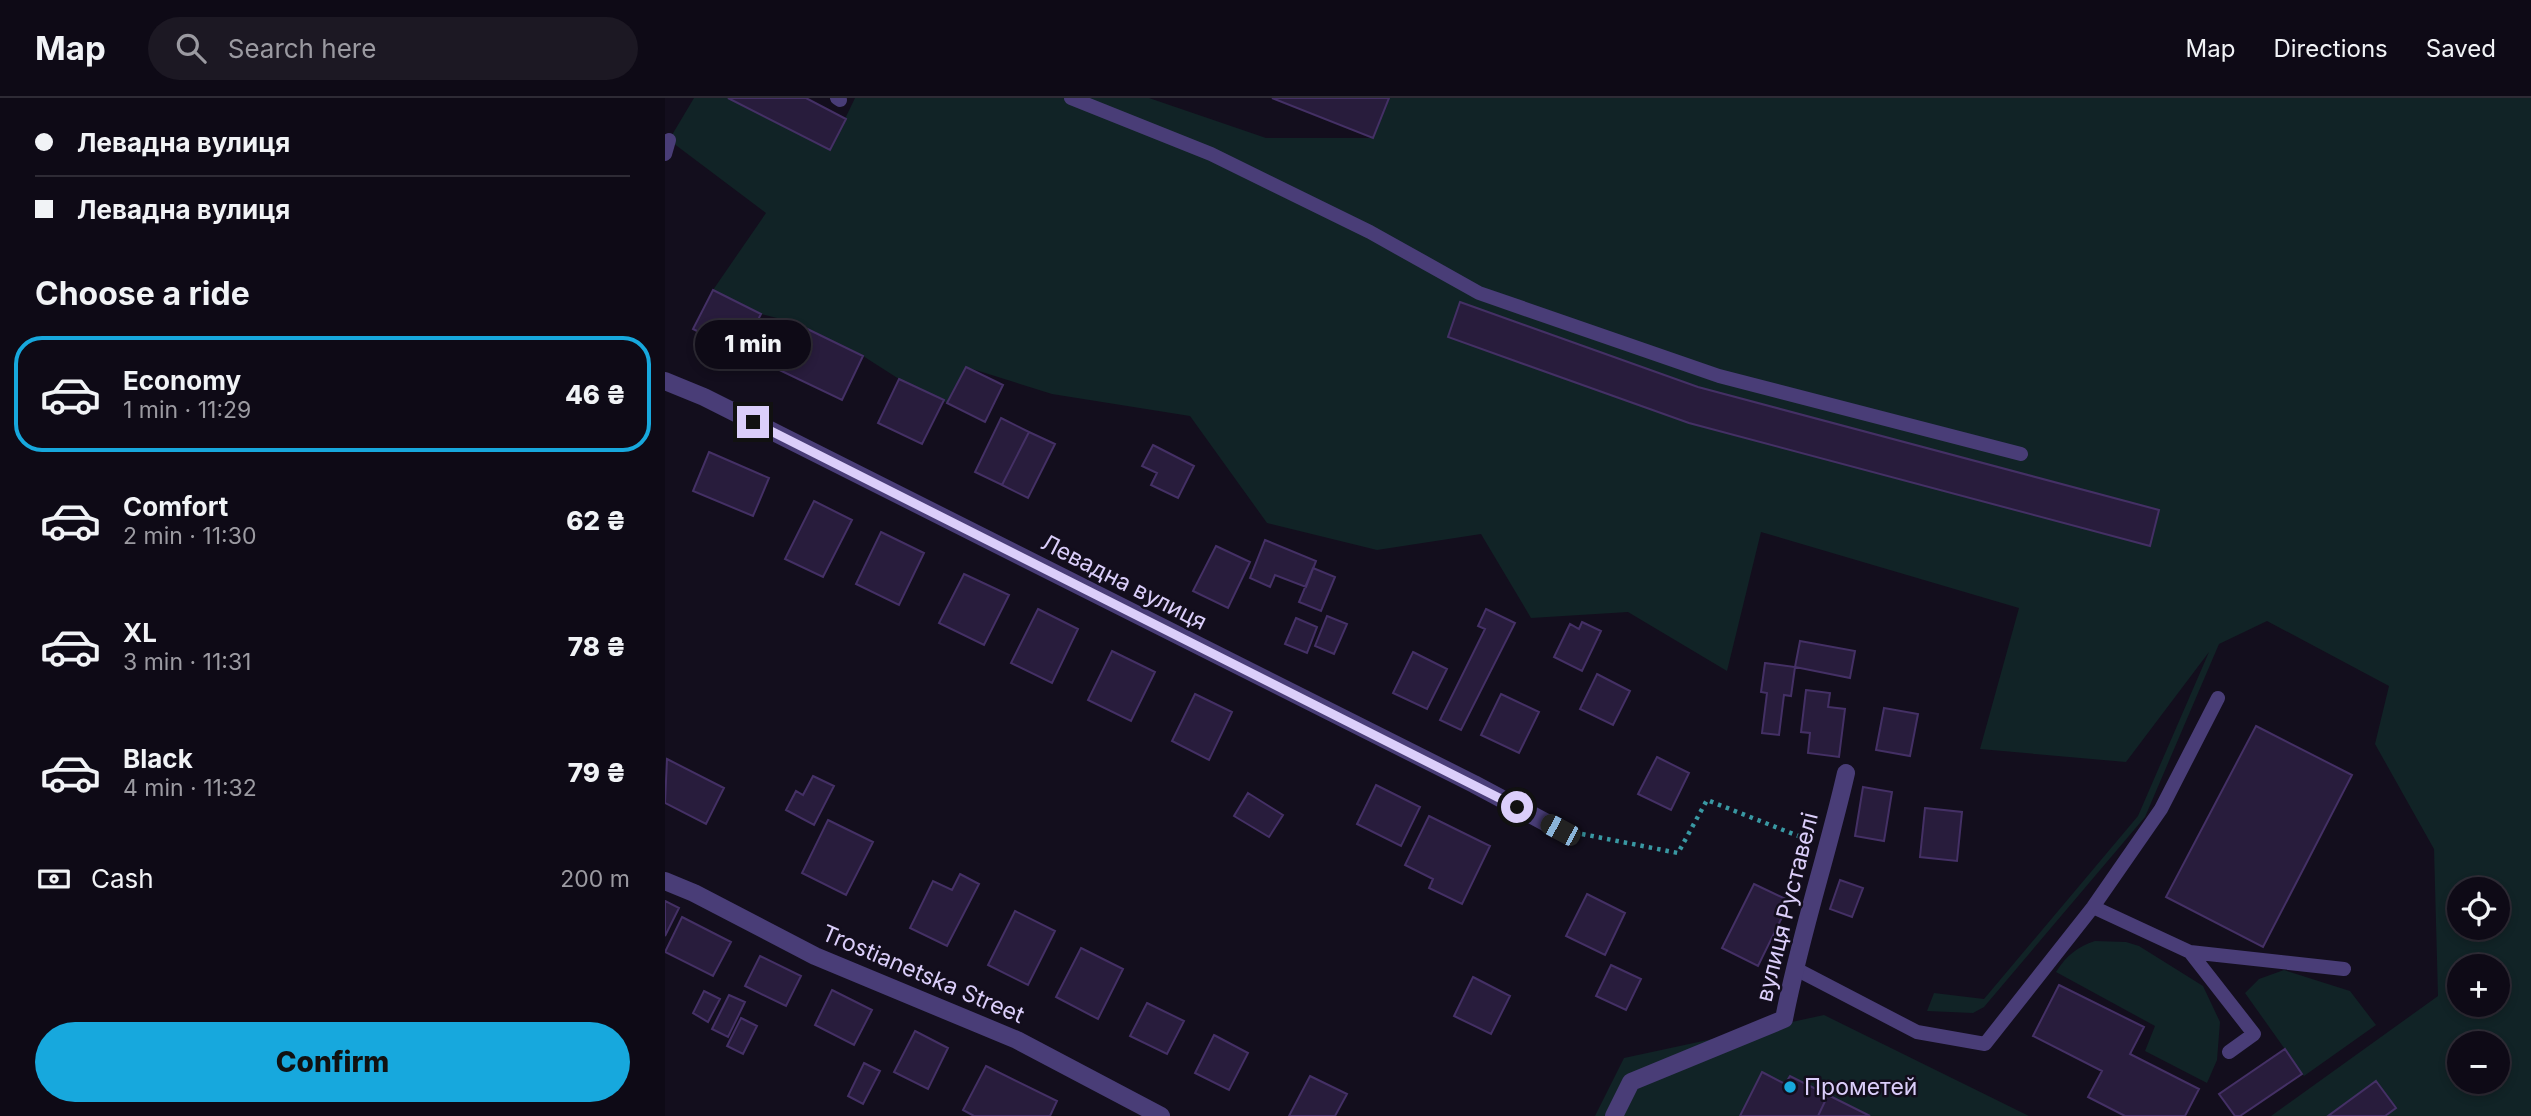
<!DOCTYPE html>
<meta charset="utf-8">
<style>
:root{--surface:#0e0a16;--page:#1c1823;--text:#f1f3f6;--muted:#9b9aa1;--line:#2e2b35;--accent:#17a8dd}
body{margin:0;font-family:Inter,sans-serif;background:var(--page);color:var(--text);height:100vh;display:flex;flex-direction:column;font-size:26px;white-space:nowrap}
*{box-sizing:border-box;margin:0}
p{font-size:23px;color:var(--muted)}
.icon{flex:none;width:38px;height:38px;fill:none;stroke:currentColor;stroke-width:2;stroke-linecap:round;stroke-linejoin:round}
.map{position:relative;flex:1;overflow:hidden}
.sheet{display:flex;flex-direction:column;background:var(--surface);width:665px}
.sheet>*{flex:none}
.banner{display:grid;align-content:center;height:154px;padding:0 35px;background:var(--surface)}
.buttons{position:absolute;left:1782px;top:779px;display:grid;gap:14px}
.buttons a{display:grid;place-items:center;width:63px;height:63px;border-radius:50%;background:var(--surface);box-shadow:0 4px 10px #0003,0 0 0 2px var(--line);font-size:35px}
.end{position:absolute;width:32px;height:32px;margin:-16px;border:9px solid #dbcefa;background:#111;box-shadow:0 0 0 4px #111}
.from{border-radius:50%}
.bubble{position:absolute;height:49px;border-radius:24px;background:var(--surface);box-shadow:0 4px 10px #0003,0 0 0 2px var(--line);font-size:23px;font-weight:800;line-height:49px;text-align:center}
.car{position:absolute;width:21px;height:42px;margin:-21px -10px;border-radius:9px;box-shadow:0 0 5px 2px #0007;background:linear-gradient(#222 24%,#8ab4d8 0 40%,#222 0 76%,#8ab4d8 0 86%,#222 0)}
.banner b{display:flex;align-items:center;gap:24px;height:66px;font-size:26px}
.banner b+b{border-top:2px solid var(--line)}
.banner i{width:18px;height:18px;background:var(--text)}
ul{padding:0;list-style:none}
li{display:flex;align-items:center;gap:21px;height:116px;margin:0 14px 10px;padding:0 21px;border:4px solid transparent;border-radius:28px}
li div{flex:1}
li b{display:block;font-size:26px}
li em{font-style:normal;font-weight:800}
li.active{border-color:var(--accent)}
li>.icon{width:63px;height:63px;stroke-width:1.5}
h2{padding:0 35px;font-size:32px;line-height:84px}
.pay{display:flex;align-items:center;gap:18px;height:77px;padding:0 35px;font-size:26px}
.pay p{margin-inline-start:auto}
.action{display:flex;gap:14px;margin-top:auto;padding:14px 35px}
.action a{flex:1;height:80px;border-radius:42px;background:var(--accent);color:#111;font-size:28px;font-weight:800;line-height:80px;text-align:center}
header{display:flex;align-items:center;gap:42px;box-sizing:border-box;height:98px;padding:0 35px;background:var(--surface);border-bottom:2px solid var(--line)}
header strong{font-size:33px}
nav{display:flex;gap:38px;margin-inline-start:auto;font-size:24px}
.search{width:490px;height:63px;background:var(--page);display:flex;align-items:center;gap:18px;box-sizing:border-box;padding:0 24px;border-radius:38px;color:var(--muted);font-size:26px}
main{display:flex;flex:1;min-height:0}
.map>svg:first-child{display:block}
</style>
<header>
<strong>Map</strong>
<div class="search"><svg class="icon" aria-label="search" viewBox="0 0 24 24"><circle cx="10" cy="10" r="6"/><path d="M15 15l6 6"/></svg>Search here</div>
<nav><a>Map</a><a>Directions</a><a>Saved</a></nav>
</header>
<main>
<section class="sheet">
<div class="banner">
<b><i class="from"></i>Левадна вулиця</b>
<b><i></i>Левадна вулиця</b>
</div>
<h2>Choose a ride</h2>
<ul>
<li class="active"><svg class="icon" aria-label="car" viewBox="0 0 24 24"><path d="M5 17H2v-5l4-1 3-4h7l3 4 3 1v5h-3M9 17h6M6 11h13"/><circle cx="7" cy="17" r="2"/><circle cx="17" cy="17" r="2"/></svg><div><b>Economy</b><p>1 min · 11:29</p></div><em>46 ₴</em></li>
<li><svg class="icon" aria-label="car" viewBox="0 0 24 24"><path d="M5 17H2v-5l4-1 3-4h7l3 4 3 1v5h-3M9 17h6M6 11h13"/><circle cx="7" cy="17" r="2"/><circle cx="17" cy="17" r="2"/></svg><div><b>Comfort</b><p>2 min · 11:30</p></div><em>62 ₴</em></li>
<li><svg class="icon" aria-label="car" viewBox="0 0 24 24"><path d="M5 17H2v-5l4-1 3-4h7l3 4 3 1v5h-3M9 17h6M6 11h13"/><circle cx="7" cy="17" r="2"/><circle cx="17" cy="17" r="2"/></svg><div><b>XL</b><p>3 min · 11:31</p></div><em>78 ₴</em></li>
<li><svg class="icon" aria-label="car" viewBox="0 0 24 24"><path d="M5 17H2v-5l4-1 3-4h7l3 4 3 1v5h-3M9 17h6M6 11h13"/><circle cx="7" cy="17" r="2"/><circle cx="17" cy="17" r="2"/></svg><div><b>Black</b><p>4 min · 11:32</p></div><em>79 ₴</em></li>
</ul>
<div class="pay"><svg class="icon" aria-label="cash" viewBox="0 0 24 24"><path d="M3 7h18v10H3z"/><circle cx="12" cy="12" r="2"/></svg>Cash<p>200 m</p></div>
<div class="action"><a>Confirm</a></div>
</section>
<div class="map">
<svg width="1866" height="1018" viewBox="0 0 1866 1018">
<rect width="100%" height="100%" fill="#130e1d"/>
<path fill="#112326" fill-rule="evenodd" d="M29,0H63L165,52L190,0H484L601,40H708L724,0H1866V1018H1606L1773,898L1769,751L1710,646L1724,588L1602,523L1554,546L1480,719L1319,909L1308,915L1262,913L1269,895L1319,901L1473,718L1544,554L1461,664L1315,651L1354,510L1096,434L1062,573L963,514L866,520L816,436L712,452L602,425L525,318L387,296L301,269L282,305L234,281L198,258L128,224L96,216L48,192L101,115L4,42ZM1794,791H1832V830H1794ZM1794,868H1832V906H1794ZM1794,945H1832V984H1794Z
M1430,843L1461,844L1474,848L1538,888L1555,924L1552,962L1542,985L1480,953L1490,928L1391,874C1402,857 1412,849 1430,843Z
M1619,872L1685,893L1711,927L1639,978L1580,895L1594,881Z
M1159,917L1364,1018H930L959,960Z"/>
<path fill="#281c3c" stroke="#443065" stroke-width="2" d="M63,0H141L181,21L165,52Z
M607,0H724L708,40Z
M48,192L96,216L76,255L28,231Z
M795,204L1033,289L1494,412L1485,448L1024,325L783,239Z
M128,224L198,258L177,302L106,268Z
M301,269L338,287L320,324L282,305Z
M234,281L279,302L257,346L213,325Z
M336,320L364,334L337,387L310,374Z
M364,334L390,346L363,400L337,387Z
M488,347L529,368L513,400L486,387L492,375L477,368Z
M44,354L104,380L88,418L28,393Z
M149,403L187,422L158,479L120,461Z
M216,434L259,455L234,507L191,486Z
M600,442L651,463L641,489L610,477L605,489L585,480Z
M551,448L585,464L563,510L528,493Z
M648,470L670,479L656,513L634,504Z
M299,476L344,497L319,547L274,525Z
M373,511L413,531L387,585L346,565Z
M821,511L850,525L796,632L775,622L820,531L813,528Z
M662,518L682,526L669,556L650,548Z
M631,520L652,529L642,555L620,546Z
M917,524L936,533L917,573L889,559L905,526L914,531Z
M1135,543L1190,553L1185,580L1130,569Z
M447,553L490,574L466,623L423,602Z
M748,554L782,571L762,611L728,595Z
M1100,565L1130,569L1126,598L1119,597L1114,637L1097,635L1102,595L1096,594Z
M932,576L965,593L948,627L915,611Z
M1141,592L1165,595L1163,609L1180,611L1174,659L1143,655L1145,635L1136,634Z
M530,596L567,614L544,662L507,643Z
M836,596L874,614L854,655L816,637Z
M1219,610L1253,616L1245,658L1211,652Z
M1591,628L1687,677L1598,849L1501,799Z
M992,659L1024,675L1006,712L973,696Z
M2,661L59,690L41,726L0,705Z
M148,678L169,688L149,727L121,712L131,693L138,697Z
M711,687L755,709L736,748L692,726Z
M1198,689L1227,694L1219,743L1190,738Z
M583,695L618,717L604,739L569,718Z
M1260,710L1297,714L1292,763L1255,759Z
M764,718L825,748L797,806L764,790L768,781L740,767Z
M163,722L208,744L181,797L137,775Z
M295,776L314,786L282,848L245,830L268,783L287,792Z
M1175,782L1198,790L1187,819L1165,811Z
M1089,786L1125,803L1093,868L1057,850Z
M922,796L960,815L940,857L901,838Z
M0,803L14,810L0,838Z
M350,813L390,833L363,887L323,867Z
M17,819L66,844L48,878L0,854Z
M416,850L458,871L433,921L391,899Z
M95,858L136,878L121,908L80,888Z
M946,867L976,881L961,912L931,898Z
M808,879L845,898L826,936L789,918Z
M1394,887L1479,929L1465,956L1534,991L1520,1018H1460L1423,999L1437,973L1368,938Z
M167,892L207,912L189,947L150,927Z
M39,893L55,901L43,924L28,915Z
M64,897L80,904L63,939L47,931Z
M482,905L519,923L502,956L465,938Z
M76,920L92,928L78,956L62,948Z
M250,933L283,950L263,991L229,974Z
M549,937L583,955L564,992L530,975Z
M1620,951L1637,976L1575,1018H1570L1554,996Z
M199,965L215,973L198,1006L183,998Z
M321,968L392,1003L385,1018H309L298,1012Z
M1097,974L1120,986L1125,978L1163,997L1153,1018H1075Z
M645,978L682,996L670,1018H624Z
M1711,983L1731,1010L1720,1018H1663Z
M1163,997L1205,1018H1153Z"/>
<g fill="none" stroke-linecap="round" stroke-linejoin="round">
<path stroke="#3998a3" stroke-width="4.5" stroke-dasharray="3.5 5" stroke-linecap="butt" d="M917,736L1013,755L1042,702L1141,741"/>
<path stroke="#493d77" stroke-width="14" d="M172,0L175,2
M406,0L546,56L705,134L814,195L1054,278L1356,356
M0,56L4,42
M1428,809L1525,854L1589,936L1564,954
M1525,854L1679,871
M1129,870L1252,934L1320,946L1428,809L1496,711L1553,600"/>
<path stroke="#493d77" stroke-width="18" d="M0,283L39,299L809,686L895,732
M0,783L29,795L150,858L352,942L496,1018
M949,1018L966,984L1119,921C1135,838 1162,758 1181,675"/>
</g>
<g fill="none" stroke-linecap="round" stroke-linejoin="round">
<path stroke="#dbcefa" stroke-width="9" d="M88,324L852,709"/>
</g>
<circle fill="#17a8dd" stroke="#130e1d" stroke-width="2.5" cx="1125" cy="989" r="7"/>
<g text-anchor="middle" stroke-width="5" stroke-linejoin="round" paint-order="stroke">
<g font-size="23" fill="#dbcefa" stroke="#130e1d">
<text transform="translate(459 484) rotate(27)" y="8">Левадна вулиця</text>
<text transform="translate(1122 809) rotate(-76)" y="8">вулиця Руставелі</text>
<text transform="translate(258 876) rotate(23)" y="8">Trostianetska Street</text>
</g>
<g font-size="23" fill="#dbcefa" stroke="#130e1d" text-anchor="start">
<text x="1139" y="997">Прометей</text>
</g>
</g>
</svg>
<div class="buttons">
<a><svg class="icon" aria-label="locate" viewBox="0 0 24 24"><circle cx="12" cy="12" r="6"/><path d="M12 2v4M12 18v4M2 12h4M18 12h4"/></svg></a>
<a>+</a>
<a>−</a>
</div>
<i class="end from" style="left:852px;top:709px"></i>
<i class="end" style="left:88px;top:324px"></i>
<div class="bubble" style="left:30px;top:222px;width:116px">1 min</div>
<i class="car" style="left:895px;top:732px;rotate:298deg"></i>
</div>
</main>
